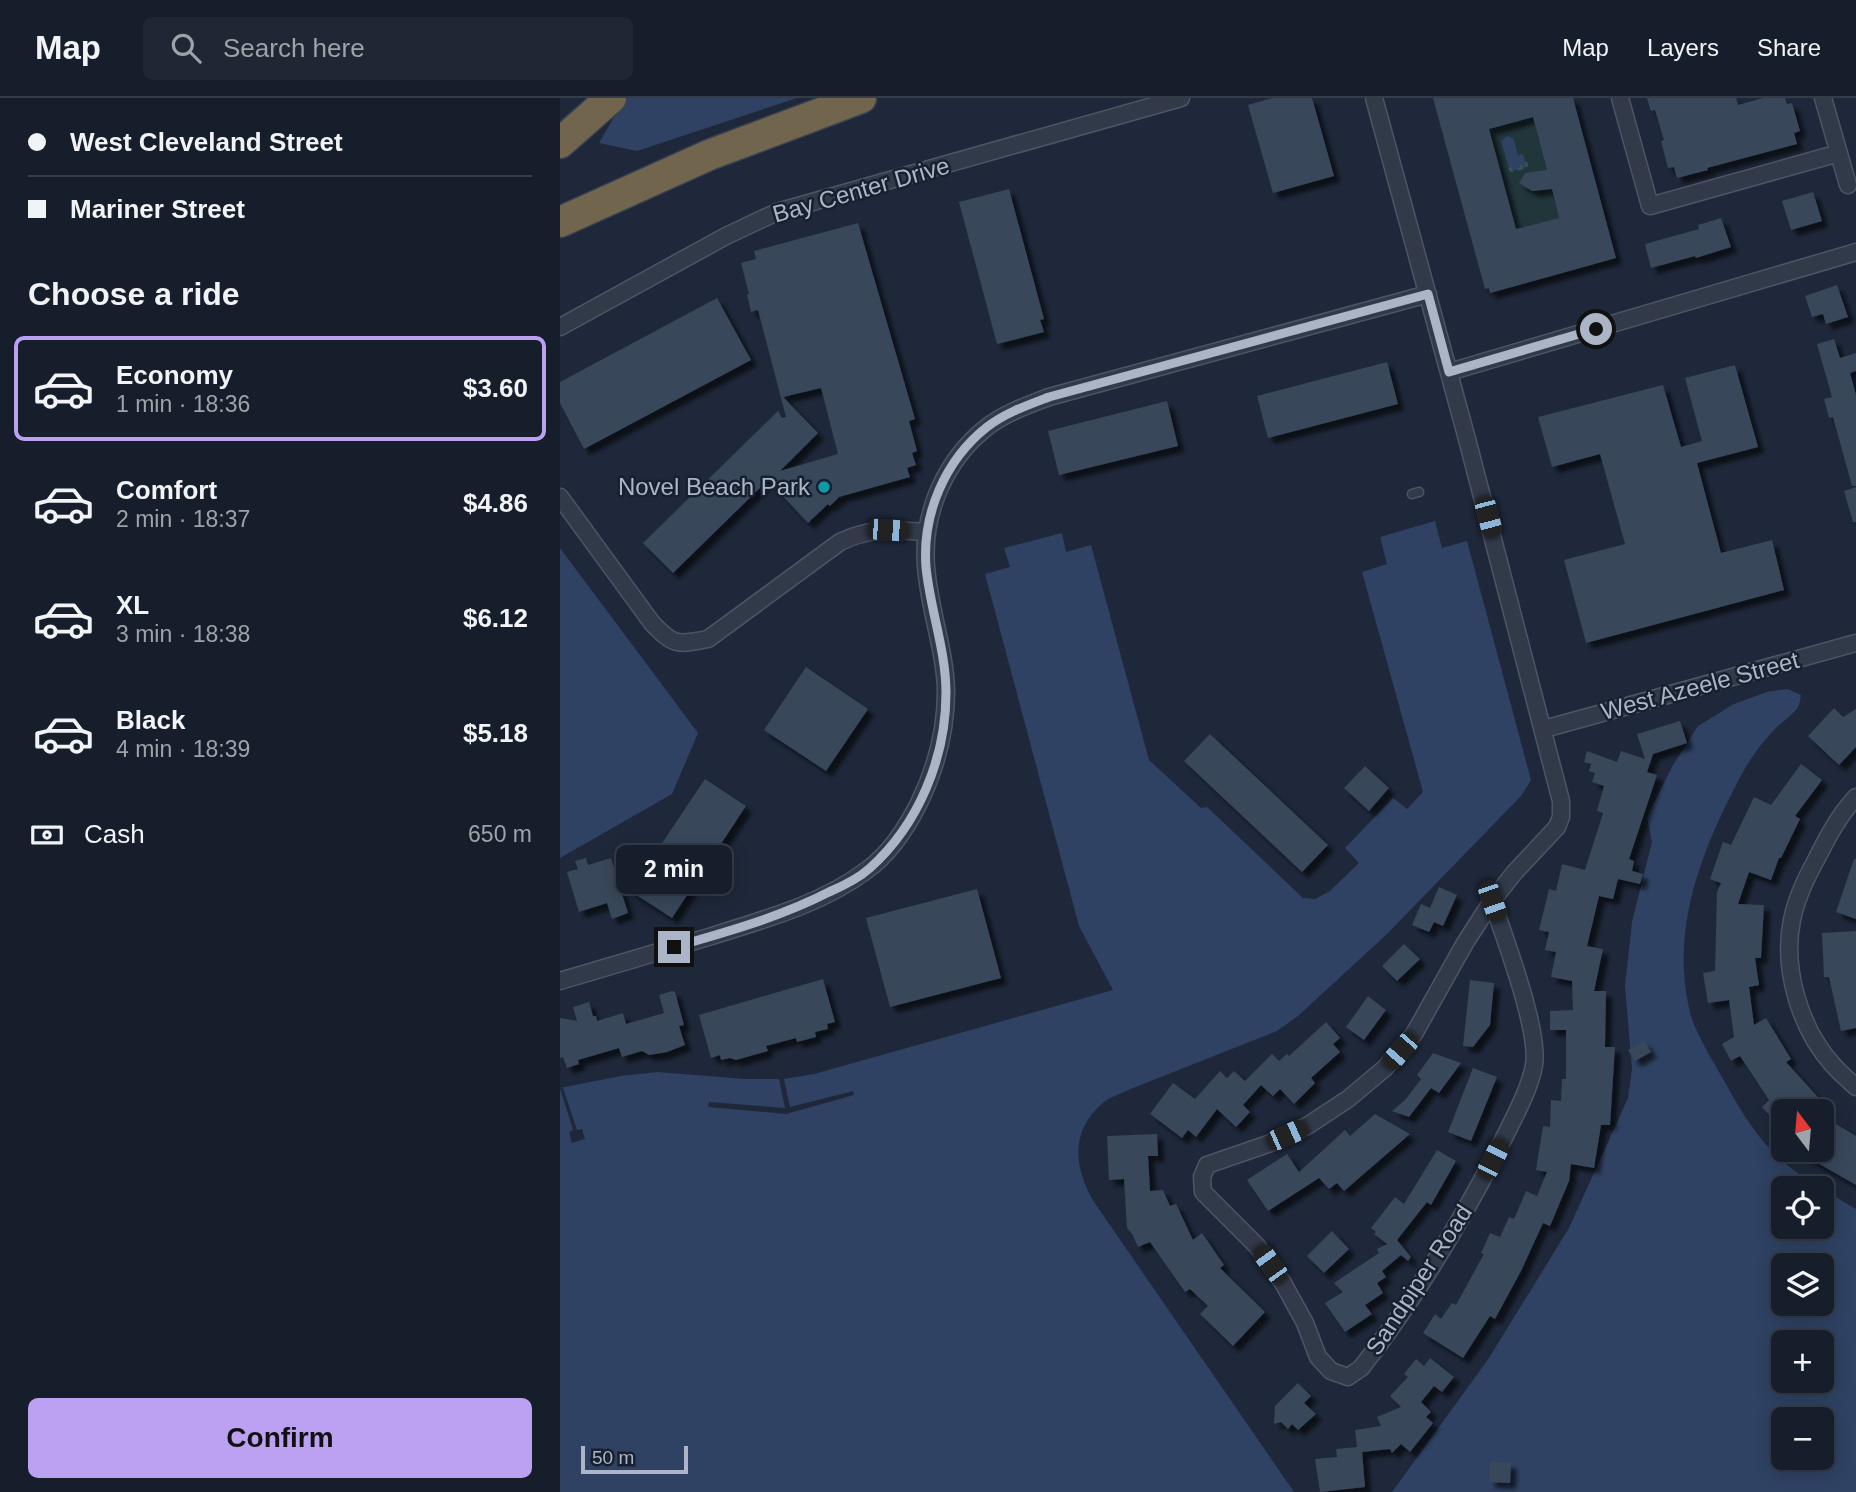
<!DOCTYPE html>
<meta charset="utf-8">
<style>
:root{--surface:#161e2c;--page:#1f2734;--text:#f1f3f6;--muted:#9ea2a9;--line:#353c48;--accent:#bca0f2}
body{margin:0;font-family:Helvetica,sans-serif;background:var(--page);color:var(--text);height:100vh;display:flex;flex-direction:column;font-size:26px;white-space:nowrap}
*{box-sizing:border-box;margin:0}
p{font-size:23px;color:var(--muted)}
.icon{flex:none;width:38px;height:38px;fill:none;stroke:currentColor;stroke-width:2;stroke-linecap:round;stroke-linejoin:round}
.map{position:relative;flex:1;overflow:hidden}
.panel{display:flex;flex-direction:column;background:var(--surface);width:560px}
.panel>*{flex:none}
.top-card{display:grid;align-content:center;height:154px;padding:0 28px;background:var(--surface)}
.needle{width:46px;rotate:344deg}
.buttons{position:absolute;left:1211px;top:1001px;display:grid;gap:14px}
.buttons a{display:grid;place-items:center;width:63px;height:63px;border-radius:10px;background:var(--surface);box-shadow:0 4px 18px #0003,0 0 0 2px var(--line);font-size:35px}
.scale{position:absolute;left:21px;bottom:18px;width:107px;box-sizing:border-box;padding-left:7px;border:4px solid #acb5c7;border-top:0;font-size:19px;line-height:24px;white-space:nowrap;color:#acb5c7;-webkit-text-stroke:5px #17202e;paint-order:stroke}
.end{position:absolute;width:32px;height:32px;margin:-16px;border:9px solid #acb5c7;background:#111;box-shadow:0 0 0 4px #111}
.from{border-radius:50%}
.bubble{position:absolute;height:49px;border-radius:10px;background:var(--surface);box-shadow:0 4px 18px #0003,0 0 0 2px var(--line);font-size:23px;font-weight:800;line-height:49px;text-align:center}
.car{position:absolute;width:21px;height:42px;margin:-21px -10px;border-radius:9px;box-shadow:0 0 5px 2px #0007;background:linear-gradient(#222 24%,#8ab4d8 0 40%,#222 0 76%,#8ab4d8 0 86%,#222 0)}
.top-card b{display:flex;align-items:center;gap:24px;height:66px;font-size:26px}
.top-card b+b{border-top:2px solid var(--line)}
.top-card i{width:18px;height:18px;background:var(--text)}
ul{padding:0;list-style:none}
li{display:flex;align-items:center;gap:21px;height:105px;margin:0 14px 10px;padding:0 14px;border:4px solid transparent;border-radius:10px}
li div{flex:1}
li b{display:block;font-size:26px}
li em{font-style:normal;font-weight:800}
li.on{border-color:var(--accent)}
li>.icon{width:63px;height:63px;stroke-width:1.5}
h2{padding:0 28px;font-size:32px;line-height:84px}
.pay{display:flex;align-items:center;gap:18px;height:77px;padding:0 28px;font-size:26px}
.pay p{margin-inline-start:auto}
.primary-button{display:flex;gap:14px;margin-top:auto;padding:14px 28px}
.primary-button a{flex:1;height:80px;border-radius:10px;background:var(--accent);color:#111;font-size:28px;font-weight:800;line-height:80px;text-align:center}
header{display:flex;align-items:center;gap:42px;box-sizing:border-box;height:98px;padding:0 35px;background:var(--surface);border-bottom:2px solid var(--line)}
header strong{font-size:33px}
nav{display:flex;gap:38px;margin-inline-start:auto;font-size:24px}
.search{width:490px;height:63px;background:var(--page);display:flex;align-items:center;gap:18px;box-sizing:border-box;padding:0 24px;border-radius:10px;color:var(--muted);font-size:26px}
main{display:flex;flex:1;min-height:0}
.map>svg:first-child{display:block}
</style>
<header>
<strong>Map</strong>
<div class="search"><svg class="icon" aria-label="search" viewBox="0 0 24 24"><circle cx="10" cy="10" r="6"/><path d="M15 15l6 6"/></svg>Search here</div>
<nav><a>Map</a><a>Layers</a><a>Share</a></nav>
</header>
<main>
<section class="panel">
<div class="top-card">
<b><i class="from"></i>West Cleveland Street</b>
<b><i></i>Mariner Street</b>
</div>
<h2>Choose a ride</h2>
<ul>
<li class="on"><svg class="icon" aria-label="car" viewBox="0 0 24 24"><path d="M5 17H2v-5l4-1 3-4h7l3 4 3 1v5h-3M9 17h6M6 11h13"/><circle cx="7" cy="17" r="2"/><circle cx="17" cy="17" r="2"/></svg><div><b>Economy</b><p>1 min · 18:36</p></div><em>$3.60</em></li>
<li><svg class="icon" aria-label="car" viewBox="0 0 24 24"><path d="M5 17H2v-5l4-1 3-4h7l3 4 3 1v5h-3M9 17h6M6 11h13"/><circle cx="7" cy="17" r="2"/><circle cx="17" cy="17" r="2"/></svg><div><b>Comfort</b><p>2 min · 18:37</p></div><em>$4.86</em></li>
<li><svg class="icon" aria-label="car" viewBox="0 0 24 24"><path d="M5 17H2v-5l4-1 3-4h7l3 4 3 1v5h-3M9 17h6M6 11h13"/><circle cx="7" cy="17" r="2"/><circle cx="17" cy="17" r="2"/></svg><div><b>XL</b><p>3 min · 18:38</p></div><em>$6.12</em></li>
<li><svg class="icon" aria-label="car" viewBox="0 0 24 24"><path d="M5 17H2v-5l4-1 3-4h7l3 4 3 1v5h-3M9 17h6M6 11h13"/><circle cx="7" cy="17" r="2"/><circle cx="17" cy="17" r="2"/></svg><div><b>Black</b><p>4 min · 18:39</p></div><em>$5.18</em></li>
</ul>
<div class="pay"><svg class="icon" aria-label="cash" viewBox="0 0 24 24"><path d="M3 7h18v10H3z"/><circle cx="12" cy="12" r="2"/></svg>Cash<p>650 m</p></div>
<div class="primary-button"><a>Confirm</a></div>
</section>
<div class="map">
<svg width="1296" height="1394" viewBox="0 0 1296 1394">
<defs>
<filter id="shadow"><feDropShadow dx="6" dy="6" stdDeviation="2" flood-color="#0009"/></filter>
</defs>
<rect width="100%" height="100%" fill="#1e283a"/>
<path fill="#20363b" d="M973,19L999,120L956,131L929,31Z"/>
<path fill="#2f4263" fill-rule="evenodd" d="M65,0H237L77,53L39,45Z
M947,38L953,40L958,57L963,56L967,69L952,73L949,70L941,43Z
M875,423L882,450L907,443L971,682L961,698L827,836L738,918L717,933L568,992C561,996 550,999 544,1004C509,1033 514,1070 534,1104L734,1394H0V990L61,978L97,974L185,981H224L254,976L553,892L519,828L425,476L450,469L444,450L502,435L506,454L531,447L589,662L641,710L647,709L743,800L755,801L770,793L799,765L785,750L833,700L847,711L863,694L802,474L827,466L820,439Z
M0,450L138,635L112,696L0,760Z
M1227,591L1241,597C1240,601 1240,604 1239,607C1235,616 1223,623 1216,630C1205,641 1192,658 1184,672C1145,745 1110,825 1129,910C1133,932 1155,966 1166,986C1192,1034 1213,1062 1261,1090H1223V1129H1262V1091L1296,1111V1394H832L929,1260L1009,1130L1068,1000L1072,971L1065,888L1072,824L1092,744L1087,719L1113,667L1138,628L1174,606L1207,594ZM1223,1167H1262V1206H1223ZM1223,1244H1262V1283H1223ZM1223,1321H1262V1360H1223Z"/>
<path fill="#1e283a" d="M219,981H224L230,1009L293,993L294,997L226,1016L148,1009L149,1004L225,1010Z
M0,990H3L17,1032L22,1031L25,1041L12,1045L9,1034L13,1032Z"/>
<path fill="#39465a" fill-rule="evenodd" filter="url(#shadow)" d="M712,0H752L774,78L713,95L688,7Z
M873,0H1013L1056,160L930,195L929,190L925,191ZM973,19L987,72L965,75L959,85L972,93L992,91L999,120L956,131L929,31Z
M1087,0H1176L1178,7L1203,0H1225L1227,6L1232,5L1240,33L1234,35L1237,46L1147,70L1148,72L1117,80L1114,69L1108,70L1101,43L1104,42L1095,12L1091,13Z
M449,91L484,221L480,222L484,234L437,246L399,104Z
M1253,94L1262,123L1231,132L1222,103Z
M1161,120L1171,149L1136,160L1135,158L1091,170L1085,146L1139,131L1138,127Z
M298,125L355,321L349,323L357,353L352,355L356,367L347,370L350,379L279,399L270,408L268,406L248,425L208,382L113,475L83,445L218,313L222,320L226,319L198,212L191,214L187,196H189L181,165L196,161L194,153ZM261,290L278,356L220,373L258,335L223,299Z
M1277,187L1288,219L1266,226L1263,216L1252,219L1245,198Z
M157,200L191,262L24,351L0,305V284Z
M1274,241L1280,260L1296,255V273L1290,275L1296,297V388H1292L1273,319L1269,320L1264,301L1272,299L1257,246Z
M827,264L838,306L708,340L697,298Z
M1175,267L1198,349L1137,365L1161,455L1212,442L1224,492L1026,545L1004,462L1065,446L1040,356L992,369L978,319L1103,287L1121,349L1142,343L1125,280Z
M607,303L618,348L499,377L488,333Z
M1296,389V424H1293L1284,393Z
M246,569L308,611L266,673L204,632Z
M1274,610L1283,619L1296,611V649L1279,667L1248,638Z
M1120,623L1127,645L1093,656L1087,674L1097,677L1069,761L1074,763L1072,773L1083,776L1080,786L1058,781L1053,801L1039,798L1027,848L1043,851L1034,893H1046L1045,949H1055L1050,1027H1041L1034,1070L1011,1066L1009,1083L990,1128L983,1125L961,1173L935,1221L930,1218L903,1260L863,1235L875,1216L881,1221L892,1205L896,1207L924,1156L921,1155L930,1135L940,1139L949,1119L954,1121L966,1093L977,1098L987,1074L976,1072L983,1028L990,1029L991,1002L1001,1003L1002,981H1006V932H990V913L1013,912L1012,883L991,879L996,854L985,852L989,834L979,832L989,791L996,793L1002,766L1025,772L1043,715L1037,713L1044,688L1032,684L1035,675L1029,673L1031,666L1024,664L1027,653L1057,664L1061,653L1085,661L1077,636Z
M650,636L768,747L742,774L624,663Z
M1241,666L1262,682L1235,718L1240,721L1221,760H1219L1211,782L1189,774L1178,806L1204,807L1201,860H1195L1199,887L1189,889L1194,927L1206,920L1231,961L1226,964L1266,1008L1261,1013H1223V1032L1202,1009L1209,1002L1180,958L1171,963L1162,946L1174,939L1169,902L1148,905L1143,875L1155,873L1157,794L1161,785L1150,781L1163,744L1171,747L1194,699L1211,707Z
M805,668L829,690L809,713L784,690Z
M145,681L186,708L112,820L70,793Z
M26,760L28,767L51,760L68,815L52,821L47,805L19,814L7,774L18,771L15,763Z
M1294,761H1296V821L1276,814Z
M879,789L897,797L883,828L874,824L869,834L852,827L861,806L870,810Z
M417,791L441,880L330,909L306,820Z
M1296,833V930L1281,933L1269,879H1264L1262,835Z
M844,846L860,861L837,883L822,868Z
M263,881L275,924L267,926L268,931L255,934L256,939L237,944L236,940L206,948L208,953L176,962L170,960L161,962L160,957L151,960L139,917Z
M910,882L934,885L930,927L913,949L903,948Z
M112,893L115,894L124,927L119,928L125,947L107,954L89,957L82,953L62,959L59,950L18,962L19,966L7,970L3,959L0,960V920L17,923L13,909L29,904L33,918H36L37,923L63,915L66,926L104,915L99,897Z
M808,898L826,912L804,942L786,929Z
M766,924L780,940L773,946L780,954L751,980L755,985L734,1006L720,991L713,998L701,987L683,1007L690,1014L676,1029L657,1011L636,1039L628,1032L622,1040L590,1016L613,985L635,1001L660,973L667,980L674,973L685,983L712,956L719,963L727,956L729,958Z
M1084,943L1091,954L1075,963L1068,952Z
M873,955L901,965L879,995L871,990L849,1019L832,1013L846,1001L861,981L857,977Z
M913,970L937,979L911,1043L888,1034Z
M815,1016L850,1036L784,1093L777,1085L769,1091L759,1080L708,1113L687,1082L727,1056L739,1074L785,1032L790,1038Z
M1262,1018L1296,1038V1087L1235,1052H1262Z
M597,1036L598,1058H588L590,1093L603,1092L610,1108L616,1106L633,1142L642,1135L664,1167L660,1170L705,1214L673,1248L640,1216L648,1208L630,1191L625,1194L590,1144L578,1149L572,1136L567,1130L564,1081L549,1082L547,1038Z
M877,1052L896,1063L871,1107L867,1104L837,1142L851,1159L848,1163L841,1157L822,1173L826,1179L817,1185L823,1195L805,1207L812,1216L785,1234L765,1205L783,1194L774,1185L819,1155L817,1151L827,1146L814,1136L816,1134L811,1130L835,1099L844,1106Z
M772,1133L789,1151L764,1175L747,1158Z
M870,1260L894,1279L882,1294L874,1288L861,1304L871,1314L866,1319L873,1325L850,1354L841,1346L832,1355L830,1351L802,1354L805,1389L760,1394L755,1361L777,1359L776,1351L797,1349L795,1332L821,1328L817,1319L841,1309L830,1298L848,1279L844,1276L856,1261L864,1268Z
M738,1285L751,1298L744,1305L756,1316L738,1332L732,1326L728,1331L721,1324L714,1326L715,1308Z
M930,1363L951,1365L950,1385L929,1384Z"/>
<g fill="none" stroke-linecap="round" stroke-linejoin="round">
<defs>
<path id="lane" d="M852,396L859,394"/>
<path id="street" d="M814,0L907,341L1001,703V719L997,729L954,775L932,803
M1060,0L1090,108L1279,55
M1263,0L1288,87
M0,229L166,138L217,114L621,0
M889,274L1296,154
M0,399L92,525C114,548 117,547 148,541L280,444C311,429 332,432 366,434
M984,631L1296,545
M1296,699C1279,717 1267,740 1256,762C1246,780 1236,801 1232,822C1222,870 1240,931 1273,967C1280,975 1288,982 1296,989
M932,803C944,838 980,933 974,967C970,992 950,1027 939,1050C899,1127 855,1202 801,1270L788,1279L771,1273L758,1259L745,1225L723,1185L697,1148L643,1094L642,1079L647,1067L708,1046L747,1028L788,1001L825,970L854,936L905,845Z
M0,883C51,868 102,853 152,838C205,821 262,806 307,772C329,756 347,729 359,705C376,670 386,633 386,593C385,551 369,511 366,468C362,415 385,362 427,329C445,315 468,307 489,299L868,196"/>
<path id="highway" d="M0,45L51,0
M0,124L149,57L301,0"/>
</defs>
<use href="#lane" stroke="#4c5565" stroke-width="11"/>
<use href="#street" stroke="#4c5565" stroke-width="19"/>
<use href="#highway" stroke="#394251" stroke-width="33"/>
<path stroke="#3a5255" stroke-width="2.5" stroke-dasharray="5 5" stroke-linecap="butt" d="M960,67L965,75
M949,70L952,73L967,69L966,63L963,64"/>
<use href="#lane" stroke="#323a4a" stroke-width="8"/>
<use href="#street" stroke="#323a4a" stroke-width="16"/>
<use href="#highway" stroke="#71654e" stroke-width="30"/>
</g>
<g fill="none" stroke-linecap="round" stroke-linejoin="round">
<path stroke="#acb5c7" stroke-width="9" d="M114,849C167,834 220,819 269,794C283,788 299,780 310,770C359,726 386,659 386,595C386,552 370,511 366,469C362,416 385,362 427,329C445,315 468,307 489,299L868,196L889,274L1036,231"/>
</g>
<circle fill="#0f9aa8" stroke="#17202e" stroke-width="2.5" cx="264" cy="389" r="7"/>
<g text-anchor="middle" stroke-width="5" stroke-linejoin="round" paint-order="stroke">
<g font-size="24" fill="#acb5c7" stroke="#17202e">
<text transform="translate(301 92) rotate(-16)" y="8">Bay Center Drive</text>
<text transform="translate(1140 588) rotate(-15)" y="8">West Azeele Street</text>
<text transform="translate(859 1182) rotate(-57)" y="8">Sandpiper Road</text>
</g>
<g font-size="24" fill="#acb5c7" stroke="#17202e" text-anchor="end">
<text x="250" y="397">Novel Beach Park</text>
</g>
</g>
</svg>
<div class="buttons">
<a><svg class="needle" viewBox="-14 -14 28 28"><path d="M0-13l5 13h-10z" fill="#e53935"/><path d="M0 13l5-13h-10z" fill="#9ea2a9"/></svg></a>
<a><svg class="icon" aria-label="locate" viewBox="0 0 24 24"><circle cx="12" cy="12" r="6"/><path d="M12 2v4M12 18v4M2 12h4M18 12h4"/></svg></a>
<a><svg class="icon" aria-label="layers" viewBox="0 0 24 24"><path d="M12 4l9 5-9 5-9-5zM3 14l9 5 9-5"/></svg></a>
<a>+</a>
<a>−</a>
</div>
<div class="scale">50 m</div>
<i class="end from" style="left:1036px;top:231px"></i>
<i class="end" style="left:114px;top:849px"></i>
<div class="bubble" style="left:56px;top:747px;width:116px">2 min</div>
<i class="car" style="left:928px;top:419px;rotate:165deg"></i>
<i class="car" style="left:328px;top:432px;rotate:94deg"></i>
<i class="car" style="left:932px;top:803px;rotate:161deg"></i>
<i class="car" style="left:840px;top:953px;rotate:221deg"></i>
<i class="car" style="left:727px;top:1037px;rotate:66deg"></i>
<i class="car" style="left:933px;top:1061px;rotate:27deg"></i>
<i class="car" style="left:710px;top:1166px;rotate:324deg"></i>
</div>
</main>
